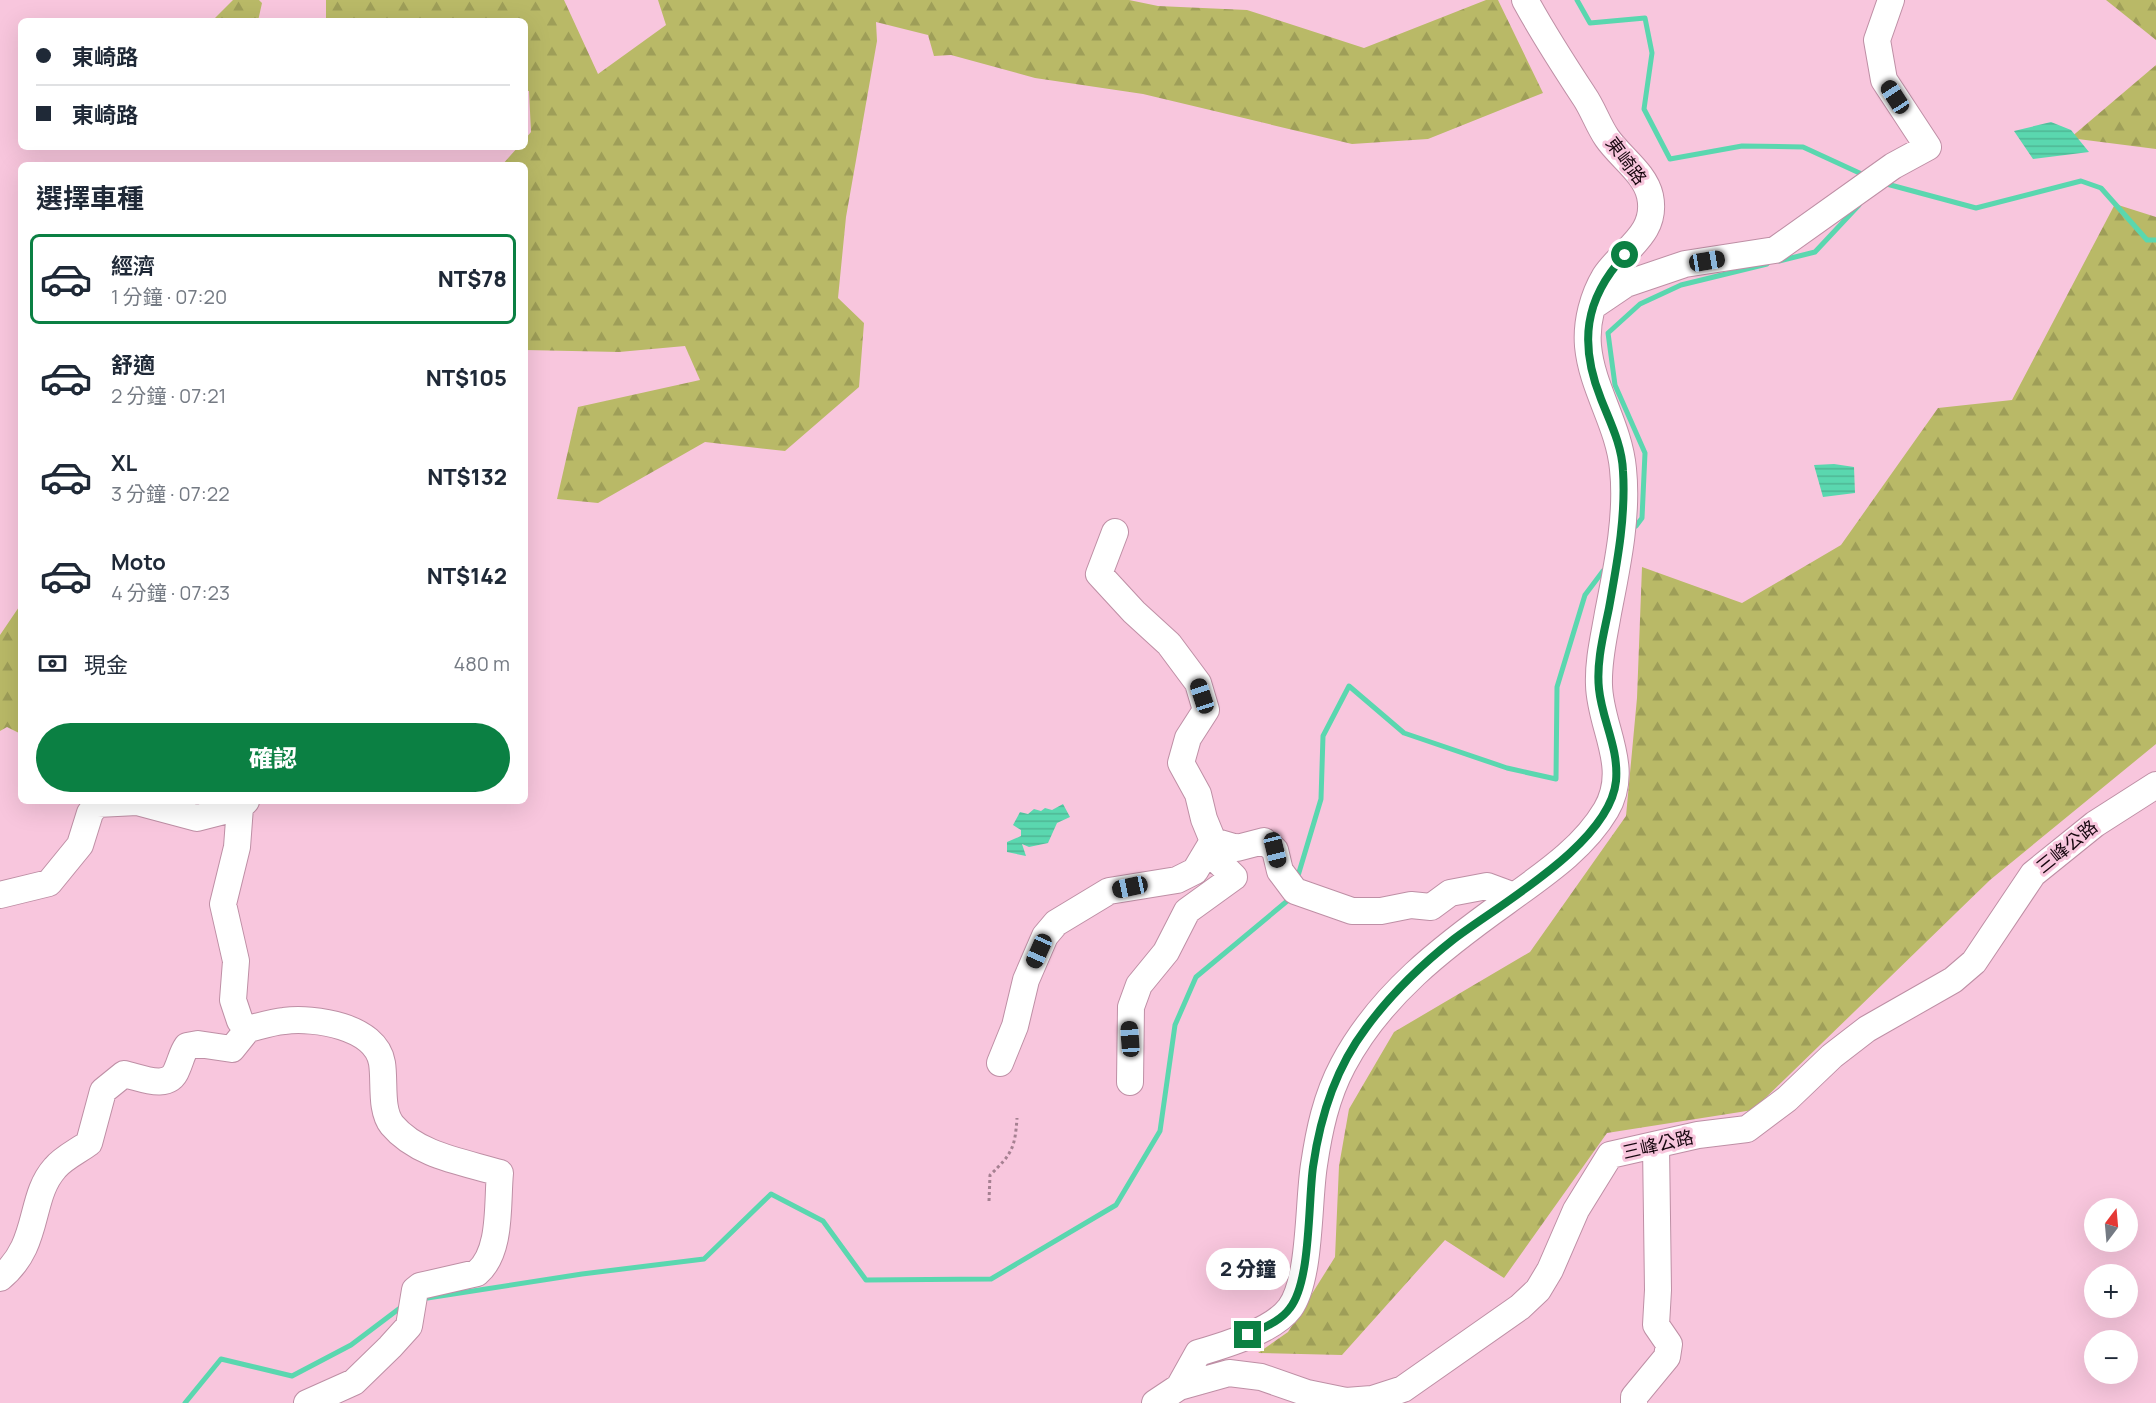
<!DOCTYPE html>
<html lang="zh-TW">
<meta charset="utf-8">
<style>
:root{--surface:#fff;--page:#f6f6f7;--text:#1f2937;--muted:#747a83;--line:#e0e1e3;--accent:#0b8043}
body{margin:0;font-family:Manrope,"Noto Sans TC",sans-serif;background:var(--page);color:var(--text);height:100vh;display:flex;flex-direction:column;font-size:22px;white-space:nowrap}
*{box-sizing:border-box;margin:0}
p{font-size:20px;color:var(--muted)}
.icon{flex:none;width:33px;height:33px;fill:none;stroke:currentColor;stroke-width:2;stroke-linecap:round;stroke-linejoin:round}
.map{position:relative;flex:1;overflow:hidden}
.sheet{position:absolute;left:18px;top:162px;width:510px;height:642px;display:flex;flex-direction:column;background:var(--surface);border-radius:9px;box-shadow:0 6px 24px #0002}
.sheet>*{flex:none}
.hud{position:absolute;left:18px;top:18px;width:510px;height:132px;border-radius:9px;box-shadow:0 6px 24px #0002;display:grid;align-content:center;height:132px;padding:0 18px;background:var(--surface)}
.needle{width:39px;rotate:16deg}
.fabs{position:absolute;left:2084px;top:1198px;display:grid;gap:12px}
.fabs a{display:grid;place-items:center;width:54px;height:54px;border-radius:50%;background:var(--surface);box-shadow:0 6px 24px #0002;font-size:30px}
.end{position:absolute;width:27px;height:27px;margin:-14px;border:8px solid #0b8043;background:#fff;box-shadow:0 0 0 3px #fff}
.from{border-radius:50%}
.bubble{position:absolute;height:42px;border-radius:21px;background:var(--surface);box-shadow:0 6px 24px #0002;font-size:20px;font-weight:800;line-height:42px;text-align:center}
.car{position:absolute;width:18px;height:36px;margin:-18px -9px;border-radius:8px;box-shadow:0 0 4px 2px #0007;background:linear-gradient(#222 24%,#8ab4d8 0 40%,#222 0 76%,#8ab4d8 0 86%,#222 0)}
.hud b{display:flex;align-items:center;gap:21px;height:57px;font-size:22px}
.hud b+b{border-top:2px solid var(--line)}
.hud i{width:15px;height:15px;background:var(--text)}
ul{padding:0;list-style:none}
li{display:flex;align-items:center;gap:18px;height:90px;margin:0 12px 9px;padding:0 6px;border:3px solid transparent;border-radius:9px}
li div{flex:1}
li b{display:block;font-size:22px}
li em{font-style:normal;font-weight:800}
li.on{border-color:var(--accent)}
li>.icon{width:54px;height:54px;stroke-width:1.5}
h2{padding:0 18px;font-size:27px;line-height:72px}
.pay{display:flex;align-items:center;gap:15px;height:66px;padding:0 18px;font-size:22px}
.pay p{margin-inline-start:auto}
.action{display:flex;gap:12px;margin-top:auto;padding:12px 18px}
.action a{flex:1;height:69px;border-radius:36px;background:var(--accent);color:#fff;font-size:24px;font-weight:800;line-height:69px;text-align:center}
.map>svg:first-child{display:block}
</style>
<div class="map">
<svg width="2156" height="1403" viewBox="0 0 2156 1403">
<defs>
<pattern id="forest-firs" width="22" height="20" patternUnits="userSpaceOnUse" patternTransform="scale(1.5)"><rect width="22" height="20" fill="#b9b967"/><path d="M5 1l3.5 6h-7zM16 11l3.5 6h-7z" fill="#9e9e58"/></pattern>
<pattern id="water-rules" width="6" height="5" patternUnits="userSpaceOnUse" patternTransform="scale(1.5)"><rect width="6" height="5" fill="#5ad7af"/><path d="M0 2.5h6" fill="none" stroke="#4eb795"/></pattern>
</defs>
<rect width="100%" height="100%" fill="#f8c6dd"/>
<path fill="url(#forest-firs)" d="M233,0H259L262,3L258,21H212Z
M326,0H564L598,74L666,25L658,0H1129L1158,6L1247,10L1364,48L1486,0H1498L1543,93L1428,139L1352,144L1143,94L1035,78L951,55L934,56L928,35L876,22L877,41L846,217L838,298L864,323L859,387L785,451L705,442L598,503L557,499L578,407L700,380L685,346L619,352L525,350V165H502L518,147H525V139L531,132L529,91H525V21H326Z
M2106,0H2156V40Z
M2156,65V149L2070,138Z
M2115,204L2156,217V744L1990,880L1753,1110L1607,1133L1504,1278L1445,1240L1342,1355L1258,1353L1288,1332L1335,1257L1339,1166L1349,1109L1394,1032L1530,952L1626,816L1637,698L1642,567L1742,603L1841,545L1938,408L2012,400Z
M21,604V734L7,727L0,731V635Z"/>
<path fill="url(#water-rules)" d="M2051,122L2071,130L2089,152L2033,159L2014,131Z
M1834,464L1854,467L1855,493L1823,497L1814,465Z
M1063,804L1070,817L1057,823L1048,843L1029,847L1022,844L1026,856L1007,852V842L1021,836V830L1013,825L1020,812L1028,814L1034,809L1041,811L1045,808L1052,810Z"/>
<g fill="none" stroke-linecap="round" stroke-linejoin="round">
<path stroke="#5ad7af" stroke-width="5" d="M1577,0L1590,23L1645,18L1652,53L1644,109L1670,159L1742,146L1803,147L1866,176
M1883,183L1976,208L2081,181L2101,188L2147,240H2156
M1779,261L1815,252L1859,205
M1636,526L1642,518L1645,453L1615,385L1608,333L1640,304L1681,285L1767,264
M1297,879L1321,799L1323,736L1349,686L1404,733L1507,768L1556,779L1557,687L1585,595L1603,571
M421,1299L582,1274L704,1259L771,1194L823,1221L866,1280L991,1279L1116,1205L1160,1131L1175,1025L1196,977L1292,897
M185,1403L221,1359L292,1376L351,1345L404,1305"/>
<defs>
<path id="minor" d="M1592,307L1626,284L1685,264L1775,250L1893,166L1928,147L1884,80L1877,40L1891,0
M1115,532L1099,574L1134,612L1169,644L1198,683L1206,710L1188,738L1181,763L1198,794L1204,819L1213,841L1237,848L1264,841L1275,850L1280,871L1295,891L1352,911H1381L1411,905L1431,907L1450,893L1487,886L1514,896
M0,895L49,883L80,845L90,813L97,804L137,802L197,818L240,807
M248,1029C260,1026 272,1022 284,1021C314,1017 376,1026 382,1063C385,1082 380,1110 392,1125C418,1156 464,1162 500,1173C497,1203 502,1252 477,1273L420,1286L415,1290L409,1326L390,1347L354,1382L307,1403
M1000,1063L1015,1026L1026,980L1045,936L1056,923L1109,891L1177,880L1195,871L1213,841L1217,860L1234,877L1187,911L1166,952L1139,985L1131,1007L1130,1082
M0,1278C41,1245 28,1198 55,1168C63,1158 78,1151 89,1143L103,1091L124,1074C142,1078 169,1091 177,1069C181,1060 182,1053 187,1046L198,1044L232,1049L248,1029L240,1021L233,1000L236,961L223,904L237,847L240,807L246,801
M1179,1387L1198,1353C1225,1345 1273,1331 1290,1308C1311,1279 1308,1202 1314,1165C1319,1131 1326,1097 1343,1065C1380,995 1443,947 1506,902C1543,875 1583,849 1606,810C1631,767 1600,728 1599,685C1598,660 1604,637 1608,613C1617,567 1628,516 1623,469C1619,425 1592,389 1588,346C1586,322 1593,296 1605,276C1623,249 1658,234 1650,196C1645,173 1620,157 1607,138C1598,125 1593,109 1584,96C1563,64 1543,33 1525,0
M1155,1403L1179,1387L1229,1373L1261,1377L1307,1393L1346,1401L1372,1399L1403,1389L1520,1307L1538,1290L1550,1270L1576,1210L1610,1155L1698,1135L1747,1129L1787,1099L1832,1056L1867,1029L1953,980L1974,962L2033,874L2095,824L2156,785
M1634,1403V1397L1667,1357L1669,1344L1656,1325L1658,1290L1656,1145"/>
</defs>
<use href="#minor" stroke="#be8fa5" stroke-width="28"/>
<path stroke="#a58091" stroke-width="3" stroke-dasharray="3 3" stroke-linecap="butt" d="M989,1201L990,1175C1012,1154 1015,1148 1017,1118"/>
<use href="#minor" stroke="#fff" stroke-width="26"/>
</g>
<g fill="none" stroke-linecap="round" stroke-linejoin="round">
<path stroke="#0b8043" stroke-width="8" d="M1248,1335C1262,1328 1280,1322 1290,1308C1311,1281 1308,1203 1313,1167C1320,1117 1335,1069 1366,1028C1391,994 1421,965 1454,939C1500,904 1610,843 1616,781C1619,748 1602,720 1599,689C1596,662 1604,633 1609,608C1617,563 1626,517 1623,471C1622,445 1610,422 1601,399C1579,344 1584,299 1625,255"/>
</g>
<g text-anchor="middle" stroke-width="6" stroke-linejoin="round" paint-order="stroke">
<g font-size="18" fill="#16060e" stroke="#f8c6dd">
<text transform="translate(1626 161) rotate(53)" y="6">東崎路</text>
<text transform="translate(2067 847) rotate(-39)" y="6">三峰公路</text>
<text transform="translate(1658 1145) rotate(-13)" y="6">三峰公路</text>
</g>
</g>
</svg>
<div class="fabs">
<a><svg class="needle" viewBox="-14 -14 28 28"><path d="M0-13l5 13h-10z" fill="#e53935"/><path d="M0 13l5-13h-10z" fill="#747a83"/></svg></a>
<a>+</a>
<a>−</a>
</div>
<i class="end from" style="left:1625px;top:255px"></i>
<i class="end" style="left:1248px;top:1335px"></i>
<div class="bubble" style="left:1206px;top:1248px;width:84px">2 分鐘</div>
<i class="car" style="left:1895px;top:97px;rotate:327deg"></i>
<i class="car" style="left:1707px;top:261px;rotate:81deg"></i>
<i class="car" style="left:1202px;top:696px;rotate:342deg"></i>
<i class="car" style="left:1275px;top:850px;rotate:166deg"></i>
<i class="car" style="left:1130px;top:887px;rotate:258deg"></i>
<i class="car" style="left:1039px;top:951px;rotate:204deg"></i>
<i class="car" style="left:1130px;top:1039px;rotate:356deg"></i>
<div class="hud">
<b><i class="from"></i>東崎路</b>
<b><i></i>東崎路</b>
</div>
<section class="sheet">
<h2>選擇車種</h2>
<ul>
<li class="on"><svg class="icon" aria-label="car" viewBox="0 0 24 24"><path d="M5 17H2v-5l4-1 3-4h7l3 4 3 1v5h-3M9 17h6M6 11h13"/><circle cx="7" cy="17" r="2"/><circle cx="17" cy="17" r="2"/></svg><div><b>經濟</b><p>1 分鐘 · 07:20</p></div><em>NT$78</em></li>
<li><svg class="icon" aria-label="car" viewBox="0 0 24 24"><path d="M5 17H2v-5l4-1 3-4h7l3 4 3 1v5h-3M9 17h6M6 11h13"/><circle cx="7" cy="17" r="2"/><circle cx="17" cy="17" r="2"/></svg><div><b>舒適</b><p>2 分鐘 · 07:21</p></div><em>NT$105</em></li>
<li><svg class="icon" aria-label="car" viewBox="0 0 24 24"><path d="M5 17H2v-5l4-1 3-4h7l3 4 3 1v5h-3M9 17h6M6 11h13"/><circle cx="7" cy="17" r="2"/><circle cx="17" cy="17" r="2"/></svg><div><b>XL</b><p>3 分鐘 · 07:22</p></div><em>NT$132</em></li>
<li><svg class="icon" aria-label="car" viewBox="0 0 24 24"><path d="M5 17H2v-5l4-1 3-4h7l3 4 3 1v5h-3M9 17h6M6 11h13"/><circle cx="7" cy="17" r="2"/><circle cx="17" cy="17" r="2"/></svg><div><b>Moto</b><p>4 分鐘 · 07:23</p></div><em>NT$142</em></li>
</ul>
<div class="pay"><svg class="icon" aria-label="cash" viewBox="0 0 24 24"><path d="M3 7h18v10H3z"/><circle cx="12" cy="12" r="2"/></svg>現金<p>480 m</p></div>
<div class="action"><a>確認</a></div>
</section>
</div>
